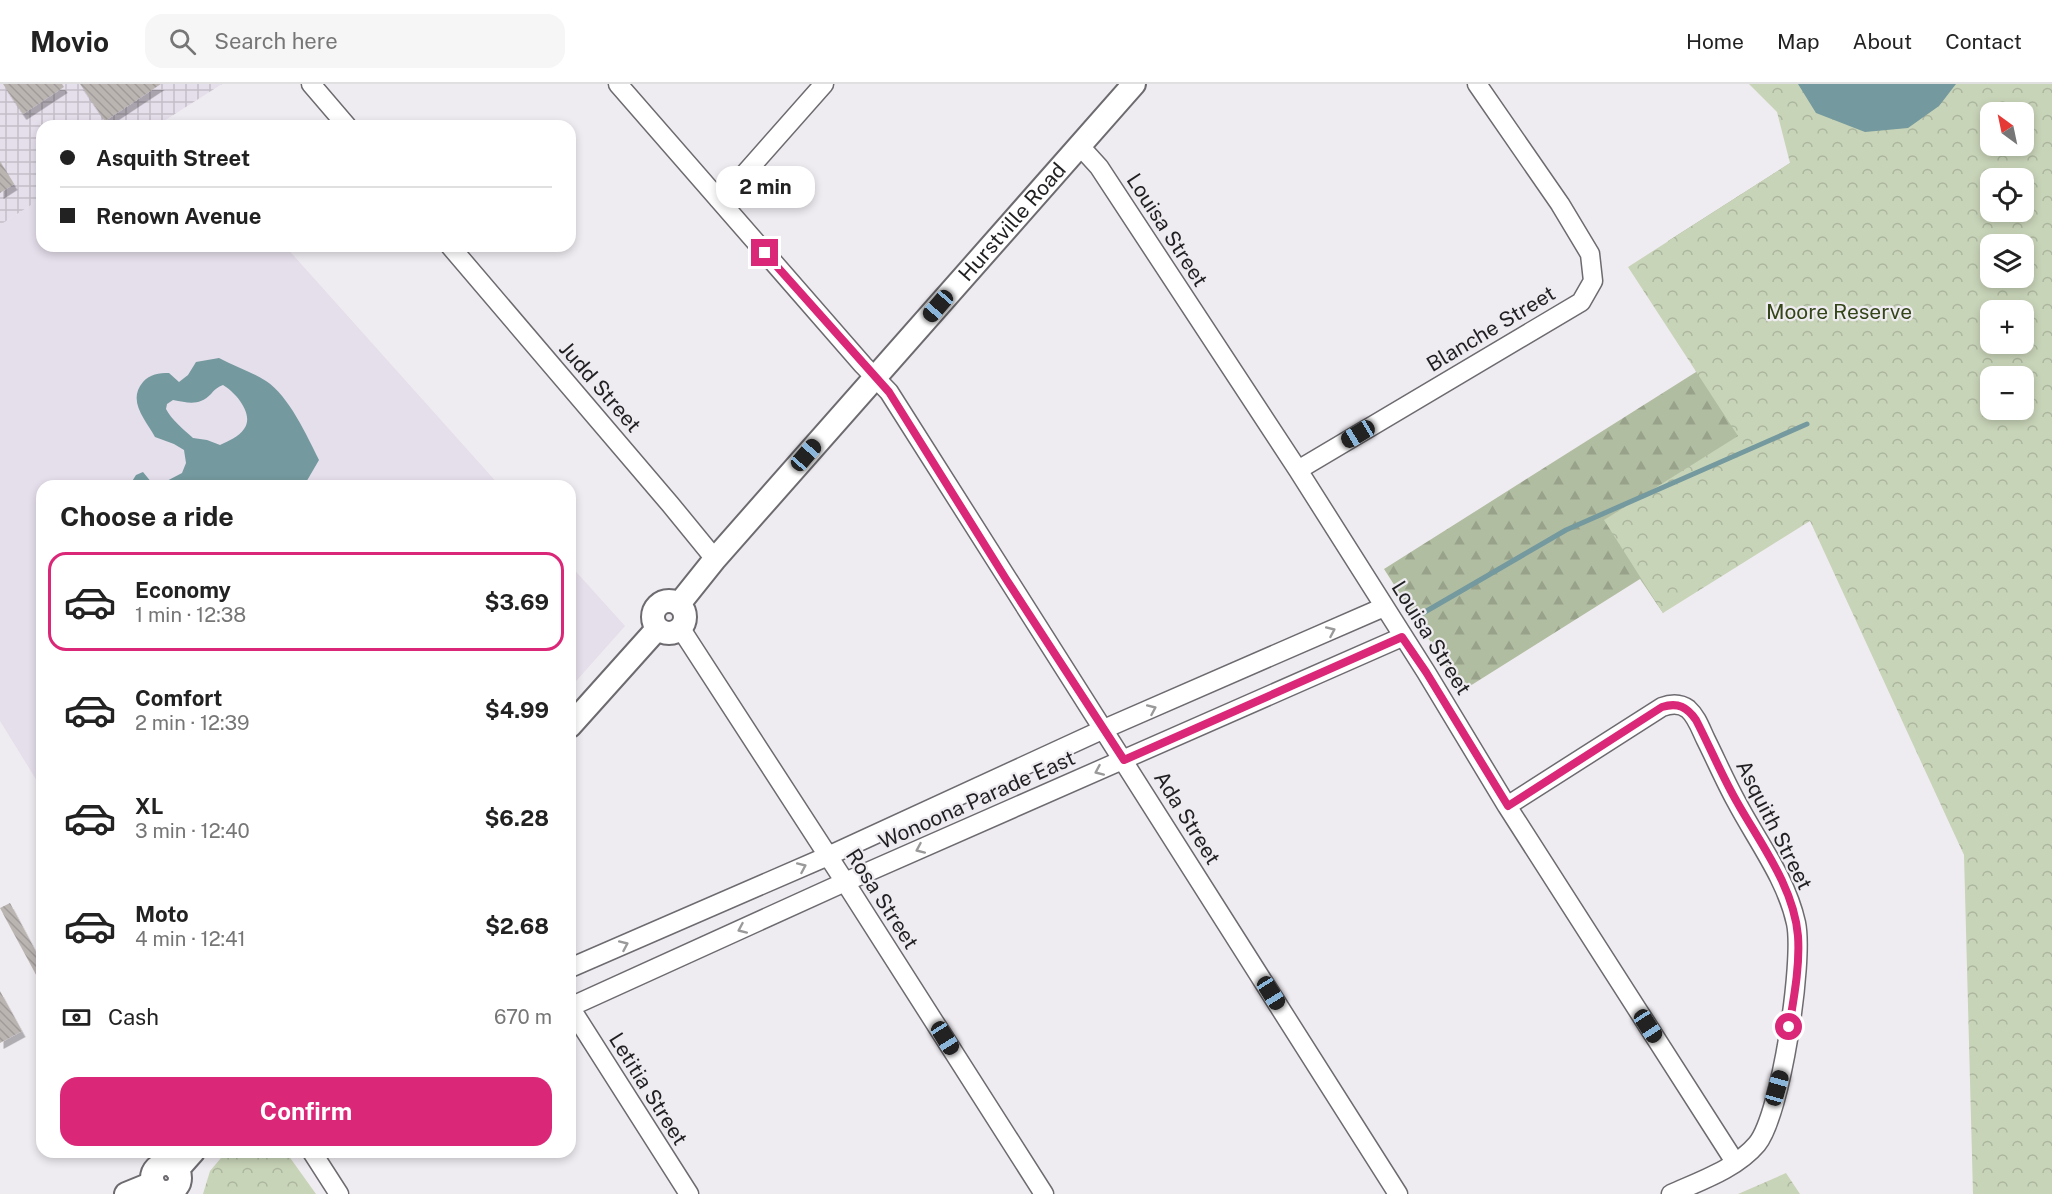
<!DOCTYPE html>
<meta charset="utf-8">
<style>
:root{--surface:#fff;--page:#f6f6f6;--text:#222;--muted:#767676;--line:#e0e0e0;--accent:#db2777}
body{margin:0;font-family:"Public Sans",sans-serif;background:var(--page);color:var(--text);height:100vh;display:flex;flex-direction:column;font-size:22px;white-space:nowrap}
*{box-sizing:border-box;margin:0}
p{font-size:20px;color:var(--muted)}
.icon{flex:none;width:33px;height:33px;fill:none;stroke:currentColor;stroke-width:2;stroke-linecap:round;stroke-linejoin:round}
.map{position:relative;flex:1;overflow:hidden}
.sheet{position:absolute;left:36px;top:396px;width:540px;height:678px;display:flex;flex-direction:column;background:var(--surface);border-radius:18px;box-shadow:0 3px 9px #0003}
.sheet>*{flex:none}
.hud{position:absolute;left:36px;top:36px;width:540px;height:132px;border-radius:18px;box-shadow:0 3px 9px #0003;display:grid;align-content:center;height:132px;padding:0 24px;background:var(--surface)}
.needle{width:39px;rotate:327deg}
.fabs{position:absolute;left:1980px;top:18px;display:grid;gap:12px}
.fabs a{display:grid;place-items:center;width:54px;height:54px;border-radius:12px;background:var(--surface);box-shadow:0 3px 9px #0003;font-size:30px}
.end{position:absolute;width:27px;height:27px;margin:-14px;border:8px solid #db2777;background:#fff;box-shadow:0 0 0 3px #fff}
.from{border-radius:50%}
.bubble{position:absolute;height:42px;border-radius:18px;background:var(--surface);box-shadow:0 3px 9px #0003;font-size:20px;font-weight:700;line-height:42px;text-align:center}
.car{position:absolute;width:18px;height:36px;margin:-18px -9px;border-radius:8px;box-shadow:0 0 4px 2px #0007;background:linear-gradient(#222 24%,#8ab4d8 0 40%,#222 0 76%,#8ab4d8 0 86%,#222 0)}
.hud b{display:flex;align-items:center;gap:21px;height:57px;font-size:22px}
.hud b+b{border-top:2px solid var(--line)}
.hud i{width:15px;height:15px;background:var(--text)}
ul{padding:0;list-style:none}
li{display:flex;align-items:center;gap:18px;height:99px;margin:0 12px 9px;padding:0 12px;border:3px solid transparent;border-radius:18px}
li div{flex:1}
li b{display:block;font-size:22px}
li em{font-style:normal;font-weight:700}
li.active{border-color:var(--accent)}
li>.icon{width:54px;height:54px;stroke-width:1.5}
h2{padding:0 24px;font-size:27px;line-height:72px}
.pay{display:flex;align-items:center;gap:15px;height:66px;padding:0 24px;font-size:22px}
.pay p{margin-inline-start:auto}
.action{display:flex;gap:12px;margin-top:auto;padding:12px 24px}
.action a{flex:1;height:69px;border-radius:18px;background:var(--accent);color:#fff;font-size:24px;font-weight:700;line-height:69px;text-align:center}
header{display:flex;align-items:center;gap:36px;box-sizing:border-box;height:84px;padding:0 30px;background:var(--surface);border-bottom:2px solid var(--line)}
header strong{font-size:28px}
nav{display:flex;gap:33px;margin-inline-start:auto;font-size:21px}
.search{width:420px;height:54px;background:var(--page);display:flex;align-items:center;gap:15px;box-sizing:border-box;padding:0 21px;border-radius:18px;color:var(--muted);font-size:22px}
.map>svg:first-child{display:block}
</style>
<header>
<strong>Movio</strong>
<div class="search"><svg class="icon" aria-label="search" viewBox="0 0 24 24"><circle cx="10" cy="10" r="6"/><path d="M15 15l6 6"/></svg>Search here</div>
<nav><a>Home</a><a>Map</a><a>About</a><a>Contact</a></nav>
</header>
<div class="map">
<svg width="2052" height="1110" viewBox="0 0 2052 1110">
<defs>
<pattern id="industrial-grid" width="8" height="8" patternUnits="userSpaceOnUse" patternTransform="scale(1.5)"><rect width="8" height="8" fill="#e5deeb"/><path d="M0 4h8M4 0v8" fill="none" stroke="#c4bec9"/></pattern>
<pattern id="forest-firs" width="22" height="20" patternUnits="userSpaceOnUse" patternTransform="scale(1.5)"><rect width="22" height="20" fill="#b1bda1"/><path d="M5 1l3.5 6h-7zM16 11l3.5 6h-7z" fill="#98a28a"/></pattern>
<pattern id="park-crowns" width="20" height="18" patternUnits="userSpaceOnUse" patternTransform="scale(1.5)"><rect width="20" height="18" fill="#c8d4b8"/><path d="M2 6a3 3 0 1 1 6 0M12 15a3 3 0 1 1 6 0" fill="none" stroke="#acb69e"/></pattern>
<pattern id="building-back-hatch" width="6" height="6" patternUnits="userSpaceOnUse" patternTransform="scale(1.5)"><rect width="6" height="6" fill="#bbb5b2"/><path d="M-1 5l2 2M0 0l6 6M5-1l2 2" fill="none" stroke="#a09b99"/></pattern>
<filter id="shadow"><feDropShadow dx="3.5" dy="6" stdDeviation="0" flood-color="#0004"/></filter>
</defs>
<rect width="100%" height="100%" fill="#efecf1"/>
<path fill="#e5deeb" d="M42,114V162H285L500,402H42V705L0,637V141Z
M570,481L625,542L570,604Z"/>
<path fill="url(#industrial-grid)" d="M0,0H222L156,42H42V114L0,141Z"/>
<path fill="url(#forest-firs)" d="M1790,79L1805,200L1663,529L1640,495L1462,607L1384,485L1696,288L1672,197L1668,157Z"/>
<path fill="url(#park-crowns)" fill-rule="evenodd" d="M1749,0H2052V1110H1973L1964,771L1810,437L1663,529L1604,436L1738,352L1628,183L1790,79L1777,28ZM1990,28H2024V62H1990ZM1990,94H2024V128H1990ZM1990,160H2024V194H1990ZM1990,226H2024V260H1990ZM1990,292H2024V326H1990Z
M226,1068H286L316,1110H203L210,1087Z
M1786,1089L1800,1110H1738Z"/>
<path fill="#74999e" fill-rule="evenodd" d="M1798,0H1956L1939,22L1908,44L1865,48L1816,29Z
M219,274C234,282 252,288 266,297C289,312 307,352 319,376L305,400L303,402H132L131,399L136,391L143,388L152,399L161,400L182,389L186,379L184,366L174,360L155,353C145,335 127,317 143,298C150,290 159,289 169,289L179,298L188,291L196,278ZM223,301C235,308 255,330 244,345C239,353 228,357 220,361L207,356L193,354C184,346 171,335 166,325L167,320L173,316C189,319 199,322 211,310C215,305 218,303 223,301Z"/>
<g fill="none" stroke-linecap="round" stroke-linejoin="round">
<path stroke="#74999e" stroke-width="5" d="M1418,532L1566,446L1807,340"/>
</g>
<path fill="url(#building-back-hatch)" filter="url(#shadow)" d="M3,0H62L64,3L23,30Z
M80,0H161L105,37Z
M0,77L14,100L0,109Z
M10,819L42,879V895L39,896L0,824Z
M0,907L22,947L0,959Z"/>
<g fill="none" stroke-linecap="round" stroke-linejoin="round">
<defs>
<path id="minor" d="M311,0L347,42
M618,0L863,281L889,308L1398,1110
M1079,61L1099,83L1298,386L1426,588L1507,722L1735,1078
M718,115L741,94L824,0
M450,162L670,420L715,475
M1298,386L1581,218L1593,197L1590,170L1560,120L1477,0
M681,545L845,798L1044,1110
M1507,722L1662,623C1670,620 1680,619 1688,625C1697,633 1701,646 1706,656C1716,676 1725,697 1736,717C1757,757 1786,794 1796,839C1804,876 1781,1031 1757,1060C1736,1085 1700,1097 1671,1110
M570,884L828,772L1104,645L1384,523
M570,923L845,798L1402,553
M570,923L689,1110
M312,1068L339,1110
M170,1108L172,1110"/>
<g id="major">
<circle cx="669" cy="533" r="16"/>
<path id="s1" d="M679,520L715,475L1134,0"/>
<path d="M570,642L657,545"/>
<circle cx="166" cy="1094" r="14"/>
<path d="M177,1086L193,1068"/>
<path d="M126,1110L153,1099"/>
</g>
</defs>
<use href="#minor" stroke="#6e6b70" stroke-width="21"/>
<use href="#major" stroke="#6e6b70" stroke-width="26"/>
<use href="#minor" stroke="#fff" stroke-width="18"/>
<use href="#major" stroke="#fff" stroke-width="22"/>
</g>
<defs><path id="oneway-chevron" d="M-2-3.5L2.5 0L-2 3.5" fill="none" stroke-width="1.6" stroke-linecap="round" stroke-linejoin="round" transform="scale(1.5)"/></defs>
<g stroke="#9b9a9b">
<use href="#oneway-chevron" transform="translate(1331 547) rotate(-24)"/>
<use href="#oneway-chevron" transform="translate(1152 625) rotate(-24)"/>
<use href="#oneway-chevron" transform="translate(1099 687) rotate(156)"/>
<use href="#oneway-chevron" transform="translate(920 765) rotate(156)"/>
<use href="#oneway-chevron" transform="translate(802 783) rotate(-24)"/>
<use href="#oneway-chevron" transform="translate(742 845) rotate(156)"/>
<use href="#oneway-chevron" transform="translate(624 861) rotate(-24)"/>
</g>
<g fill="none" stroke-linecap="round" stroke-linejoin="round">
<path stroke="#db2777" stroke-width="8" d="M765,169L889,308L1006,495L1124,676L1402,553L1426,588L1508,722L1662,623C1678,618 1687,623 1696,636C1710,663 1722,692 1737,718C1760,759 1794,803 1798,852C1800,882 1794,913 1789,943"/>
</g>
<g text-anchor="middle" stroke-width="4.5" stroke-linejoin="round" paint-order="stroke">
<g font-size="21" fill="#201f21" stroke="#efecf1">
<text dy="7" stroke="none"><textPath href="#s1" startOffset="507">Hurstville Road</textPath></text>
<text transform="translate(1167 146) rotate(57)" y="7">Louisa Street</text>
<text transform="translate(1491 245) rotate(-31)" y="7">Blanche Street</text>
<text transform="translate(600 303) rotate(49)" y="7">Judd Street</text>
<text transform="translate(1431 554) rotate(58)" y="7">Louisa Street</text>
<text transform="translate(977 716) rotate(-24)" y="7">Wonoona Parade East</text>
<text transform="translate(1187 734) rotate(58)" y="7">Ada Street</text>
<text transform="translate(1774 741) rotate(63)" y="7">Asquith Street</text>
<text transform="translate(882 815) rotate(57)" y="7">Rosa Street</text>
<text transform="translate(648 1005) rotate(58)" y="7">Letitia Street</text>
</g>
<g font-size="21" fill="#344518" stroke="#efecf1">
<text x="1839" y="235">Moore Reserve</text>
</g>
</g>
</svg>
<div class="fabs">
<a><svg class="needle" viewBox="-14 -14 28 28"><path d="M0-13l5 13h-10z" fill="#e53935"/><path d="M0 13l5-13h-10z" fill="#767676"/></svg></a>
<a><svg class="icon" aria-label="locate" viewBox="0 0 24 24"><circle cx="12" cy="12" r="6"/><path d="M12 2v4M12 18v4M2 12h4M18 12h4"/></svg></a>
<a><svg class="icon" aria-label="layers" viewBox="0 0 24 24"><path d="M12 4l9 5-9 5-9-5zM3 14l9 5 9-5"/></svg></a>
<a>+</a>
<a>−</a>
</div>
<i class="end from" style="left:1789px;top:943px"></i>
<i class="end" style="left:765px;top:169px"></i>
<div class="bubble" style="left:716px;top:82px;width:99px">2 min</div>
<i class="car" style="left:938px;top:222px;rotate:221deg"></i>
<i class="car" style="left:1358px;top:350px;rotate:239deg"></i>
<i class="car" style="left:806px;top:371px;rotate:41deg"></i>
<i class="car" style="left:1271px;top:909px;rotate:148deg"></i>
<i class="car" style="left:1648px;top:942px;rotate:147deg"></i>
<i class="car" style="left:945px;top:954px;rotate:148deg"></i>
<i class="car" style="left:1777px;top:1004px;rotate:16deg"></i>
<div class="hud">
<b><i class="from"></i>Asquith Street</b>
<b><i></i>Renown Avenue</b>
</div>
<section class="sheet">
<h2>Choose a ride</h2>
<ul>
<li class="active"><svg class="icon" aria-label="car" viewBox="0 0 24 24"><path d="M5 17H2v-5l4-1 3-4h7l3 4 3 1v5h-3M9 17h6M6 11h13"/><circle cx="7" cy="17" r="2"/><circle cx="17" cy="17" r="2"/></svg><div><b>Economy</b><p>1 min · 12:38</p></div><em>$3.69</em></li>
<li><svg class="icon" aria-label="car" viewBox="0 0 24 24"><path d="M5 17H2v-5l4-1 3-4h7l3 4 3 1v5h-3M9 17h6M6 11h13"/><circle cx="7" cy="17" r="2"/><circle cx="17" cy="17" r="2"/></svg><div><b>Comfort</b><p>2 min · 12:39</p></div><em>$4.99</em></li>
<li><svg class="icon" aria-label="car" viewBox="0 0 24 24"><path d="M5 17H2v-5l4-1 3-4h7l3 4 3 1v5h-3M9 17h6M6 11h13"/><circle cx="7" cy="17" r="2"/><circle cx="17" cy="17" r="2"/></svg><div><b>XL</b><p>3 min · 12:40</p></div><em>$6.28</em></li>
<li><svg class="icon" aria-label="car" viewBox="0 0 24 24"><path d="M5 17H2v-5l4-1 3-4h7l3 4 3 1v5h-3M9 17h6M6 11h13"/><circle cx="7" cy="17" r="2"/><circle cx="17" cy="17" r="2"/></svg><div><b>Moto</b><p>4 min · 12:41</p></div><em>$2.68</em></li>
</ul>
<div class="pay"><svg class="icon" aria-label="cash" viewBox="0 0 24 24"><path d="M3 7h18v10H3z"/><circle cx="12" cy="12" r="2"/></svg>Cash<p>670 m</p></div>
<div class="action"><a>Confirm</a></div>
</section>
</div>
